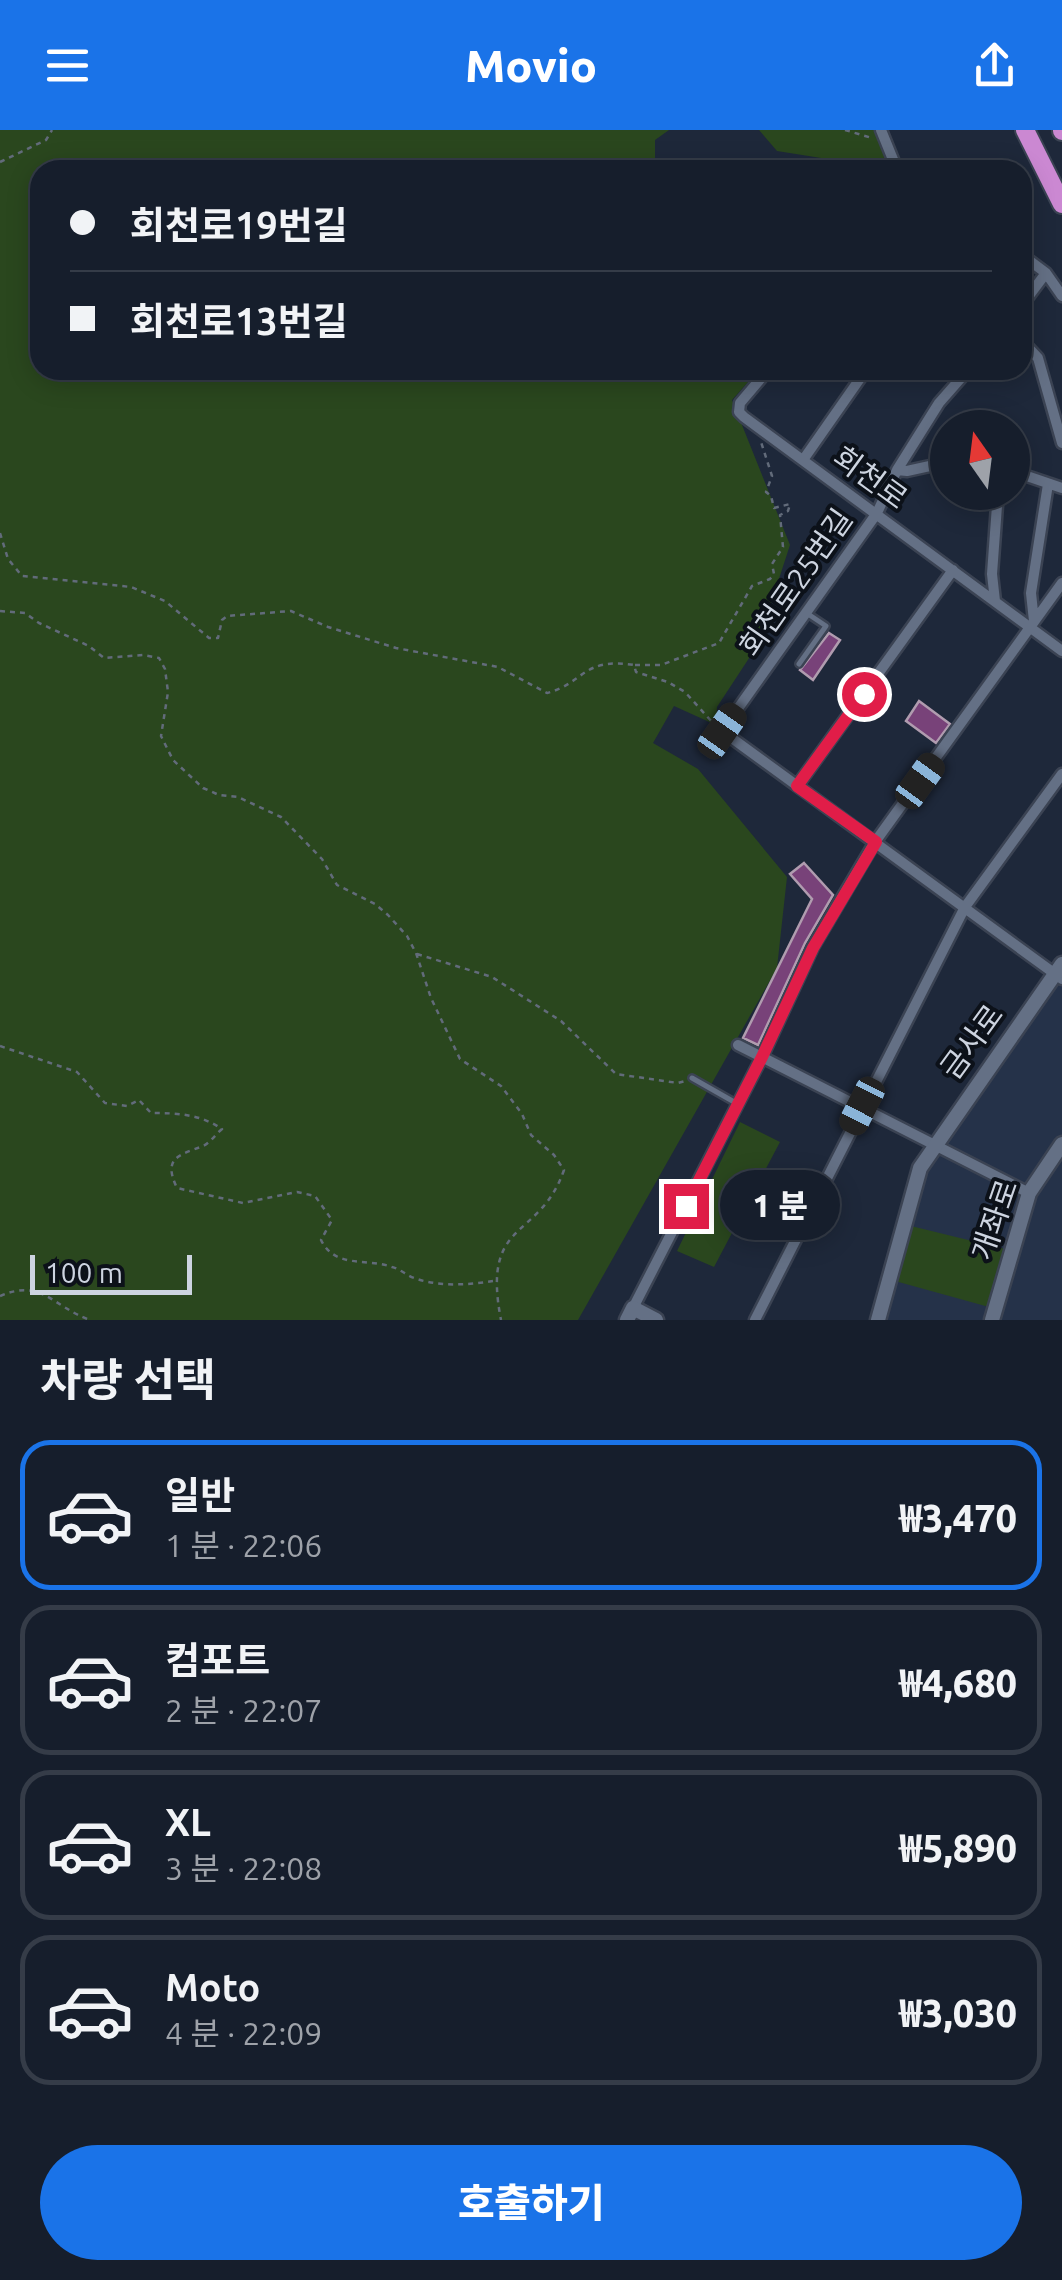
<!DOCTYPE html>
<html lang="ko">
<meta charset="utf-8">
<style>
:root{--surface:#161e2c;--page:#1f2734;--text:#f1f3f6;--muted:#9ea2a9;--line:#353c48;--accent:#1a73e8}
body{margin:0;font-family:Ubuntu,"Noto Sans KR",sans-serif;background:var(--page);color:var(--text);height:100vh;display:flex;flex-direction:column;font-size:38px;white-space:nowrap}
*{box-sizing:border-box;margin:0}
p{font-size:32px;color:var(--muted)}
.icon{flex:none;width:55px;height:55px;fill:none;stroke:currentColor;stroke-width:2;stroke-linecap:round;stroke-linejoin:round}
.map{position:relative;height:1190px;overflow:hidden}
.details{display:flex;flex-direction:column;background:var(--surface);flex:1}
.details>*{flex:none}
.top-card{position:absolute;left:30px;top:30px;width:1002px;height:220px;border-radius:30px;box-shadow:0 5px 25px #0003,0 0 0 2px var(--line);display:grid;align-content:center;height:220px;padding:0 40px;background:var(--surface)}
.needle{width:65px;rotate:346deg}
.buttons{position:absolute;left:930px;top:280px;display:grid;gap:20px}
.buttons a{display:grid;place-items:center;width:100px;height:100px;border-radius:50%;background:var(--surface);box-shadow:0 5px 25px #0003,0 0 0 2px var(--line);font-size:50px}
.scale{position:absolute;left:30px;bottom:25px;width:162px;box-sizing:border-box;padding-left:10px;border:5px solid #cdd4e0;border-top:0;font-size:28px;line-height:35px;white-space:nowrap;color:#cdd4e0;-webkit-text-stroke:8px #0c1119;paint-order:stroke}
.end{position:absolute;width:45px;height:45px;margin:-22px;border:12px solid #e11d48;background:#fff;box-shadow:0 0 0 5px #fff}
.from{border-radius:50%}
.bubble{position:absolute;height:70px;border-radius:35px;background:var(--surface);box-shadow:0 5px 25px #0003,0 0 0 2px var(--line);font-size:32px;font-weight:800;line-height:70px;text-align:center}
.car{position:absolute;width:30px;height:60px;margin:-30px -15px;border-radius:12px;box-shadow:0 0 8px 2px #0007;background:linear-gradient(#222 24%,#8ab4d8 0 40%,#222 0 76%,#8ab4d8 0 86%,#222 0)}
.top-card b{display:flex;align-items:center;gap:35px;height:95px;font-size:38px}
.top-card b+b{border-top:2px solid var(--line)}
.top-card i{width:25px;height:25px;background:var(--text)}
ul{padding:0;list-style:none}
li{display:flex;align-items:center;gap:30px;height:150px;margin:0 20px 15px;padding:0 20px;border:5px solid var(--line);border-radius:30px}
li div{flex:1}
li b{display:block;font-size:38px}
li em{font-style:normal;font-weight:800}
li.on{border-color:var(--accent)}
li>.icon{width:90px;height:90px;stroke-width:1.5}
h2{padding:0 40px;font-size:45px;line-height:120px}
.button{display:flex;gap:20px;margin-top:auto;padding:20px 40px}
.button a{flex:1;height:115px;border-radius:60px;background:var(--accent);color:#fff;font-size:40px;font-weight:800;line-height:115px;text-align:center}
header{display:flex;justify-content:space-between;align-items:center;height:130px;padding:0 40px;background:var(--accent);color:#fff;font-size:45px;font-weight:800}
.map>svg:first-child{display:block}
</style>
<header><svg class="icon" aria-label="menu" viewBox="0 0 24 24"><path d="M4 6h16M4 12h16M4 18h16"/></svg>Movio<svg class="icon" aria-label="share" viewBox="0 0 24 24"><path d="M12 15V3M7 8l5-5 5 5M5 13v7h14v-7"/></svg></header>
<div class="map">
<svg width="1062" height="1190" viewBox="0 0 1062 1190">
<rect width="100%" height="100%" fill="#1e283a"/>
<path fill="#253249" d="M1062,847V1190H887L917,1068L940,1016Z"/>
<path fill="#2a471e" d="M0,0H669L655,10V32L667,40H40V240H759L732,270L790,415L757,516L717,577L716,595L674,576L653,613L698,639L787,747L777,838L578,1190H0Z
M759,0H884L891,30L840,31L777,21Z
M740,992L780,1012L714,1137L677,1121Z
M911,1096L1005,1119L989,1177L895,1151Z"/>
<path fill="#784279" stroke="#b09caf" stroke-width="2.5" d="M829,503L840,510L813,550L800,540Z
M919,571L950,594L936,613L906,591Z
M804,733L833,765L805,813L758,915L743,908L812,769L790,744Z"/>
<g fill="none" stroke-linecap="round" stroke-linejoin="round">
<defs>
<path id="lane" d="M799,534L826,496L808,484
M692,948L736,973"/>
<path id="street" d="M881,0L894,32L905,40
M1022,125L1046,143L1062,166
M1022,175L1046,143
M1022,211L1038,228L1062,313
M768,240L740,273L739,282L744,287L1062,521
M968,240L939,273L897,340L877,383L722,601L1062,849
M803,330L866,240
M897,340L907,341L948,332
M1012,344H1021L1062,358
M995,471L992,444L998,362
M1034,491L1031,463L1048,354
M797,656L953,440
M738,915L1029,1063
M633,1178L762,927L813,817L875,712L1062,453
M755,1190L965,777L1062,644"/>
<path id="secondary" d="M627,1190L633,1178L656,1190
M878,1190L920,1038L1062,834
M992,1190L1029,1063L1062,1014"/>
<path id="highway" d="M1025,0L1062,74
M1062,0V1"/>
</defs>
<use href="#lane" stroke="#3b4353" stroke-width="10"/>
<use href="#street" stroke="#3b4353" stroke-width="15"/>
<use href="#secondary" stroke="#3b4353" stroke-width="19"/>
<use href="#highway" stroke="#3b4353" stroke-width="22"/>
<path stroke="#626b7a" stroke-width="2.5" stroke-dasharray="5 5" stroke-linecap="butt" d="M845,0L872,8
M0,32L46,10L52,0
M0,403L8,429L22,446L131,457L165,471L209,508H218L222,490L227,486L291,481L328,497L396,518L498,537L547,563C585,553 582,527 634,535L636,542L668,552L685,562L713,593
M0,481L25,483L39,493L89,516L104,528L143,525L159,528L165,539L168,562L161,606L173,630L203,658L219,665L238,667L281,687L322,729L337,755L375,774L388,785L407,806L416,823L431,868L460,929L501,956L522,984L531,1005L554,1025L564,1040C539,1112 481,1087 501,1190
M635,535H661L719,513L752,456L770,449L774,444L772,434L783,417L780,385L788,381L790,374L774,378L771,366L766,362L772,346L761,312
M417,824L492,847L561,891L616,944L678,953L685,951
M0,916L77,942L105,973L127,976L139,970L151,983C177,983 200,984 222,999C215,1005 210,1013 203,1016C180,1025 162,1027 177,1058L243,1073L297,1062L315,1066L332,1090L321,1110C335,1139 368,1128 392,1137C400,1139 406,1145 414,1148C439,1157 467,1155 493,1151
M0,1166C42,1148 53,1177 90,1190"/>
<use href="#lane" stroke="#647085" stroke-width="5"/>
<use href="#street" stroke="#647085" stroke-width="10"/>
<use href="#secondary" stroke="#647085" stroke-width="14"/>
<use href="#highway" stroke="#cb88d2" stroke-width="18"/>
</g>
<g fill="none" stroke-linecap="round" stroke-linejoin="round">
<path stroke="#e11d48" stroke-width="12" d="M686,1076L762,927L813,818L876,712L797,656L864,564"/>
</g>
<g text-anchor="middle" stroke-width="8" stroke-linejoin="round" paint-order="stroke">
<g font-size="30" fill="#cdd4e0" stroke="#0c1119">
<text transform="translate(870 348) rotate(36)" y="10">회천로</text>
<text transform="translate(796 453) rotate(-55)" y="10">회천로25번길</text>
<text transform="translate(972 912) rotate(-54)" y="10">금사로</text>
<text transform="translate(995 1090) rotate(-71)" y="10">개좌로</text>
</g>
</g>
</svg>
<div class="buttons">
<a><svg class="needle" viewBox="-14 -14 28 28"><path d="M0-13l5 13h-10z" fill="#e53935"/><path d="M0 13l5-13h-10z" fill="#9ea2a9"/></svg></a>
</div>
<div class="scale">100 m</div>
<i class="end from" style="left:864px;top:564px"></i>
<i class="end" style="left:686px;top:1076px"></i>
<div class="bubble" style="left:720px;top:1040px;width:120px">1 분</div>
<i class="car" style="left:722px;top:601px;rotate:35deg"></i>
<i class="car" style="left:920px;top:651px;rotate:36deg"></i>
<i class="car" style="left:862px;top:976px;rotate:207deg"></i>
<div class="top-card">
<b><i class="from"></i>회천로19번길</b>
<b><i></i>회천로13번길</b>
</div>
</div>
<section class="details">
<h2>차량 선택</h2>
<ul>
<li class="on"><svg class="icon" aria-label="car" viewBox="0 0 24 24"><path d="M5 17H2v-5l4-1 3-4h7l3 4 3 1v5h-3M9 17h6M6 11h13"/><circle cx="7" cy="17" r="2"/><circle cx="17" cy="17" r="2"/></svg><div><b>일반</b><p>1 분 · 22:06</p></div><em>₩3,470</em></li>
<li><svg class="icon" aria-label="car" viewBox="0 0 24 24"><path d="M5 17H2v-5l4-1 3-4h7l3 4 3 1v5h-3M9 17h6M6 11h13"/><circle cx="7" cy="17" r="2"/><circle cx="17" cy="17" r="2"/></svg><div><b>컴포트</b><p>2 분 · 22:07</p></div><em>₩4,680</em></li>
<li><svg class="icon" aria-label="car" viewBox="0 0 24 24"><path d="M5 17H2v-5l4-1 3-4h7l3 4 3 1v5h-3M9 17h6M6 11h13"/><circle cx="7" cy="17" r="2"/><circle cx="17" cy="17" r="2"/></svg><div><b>XL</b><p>3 분 · 22:08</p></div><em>₩5,890</em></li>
<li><svg class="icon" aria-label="car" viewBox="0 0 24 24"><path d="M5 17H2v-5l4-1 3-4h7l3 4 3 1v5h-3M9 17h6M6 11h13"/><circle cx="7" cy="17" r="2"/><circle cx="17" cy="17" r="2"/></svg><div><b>Moto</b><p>4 분 · 22:09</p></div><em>₩3,030</em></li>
</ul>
<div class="button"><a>호출하기</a></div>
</section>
